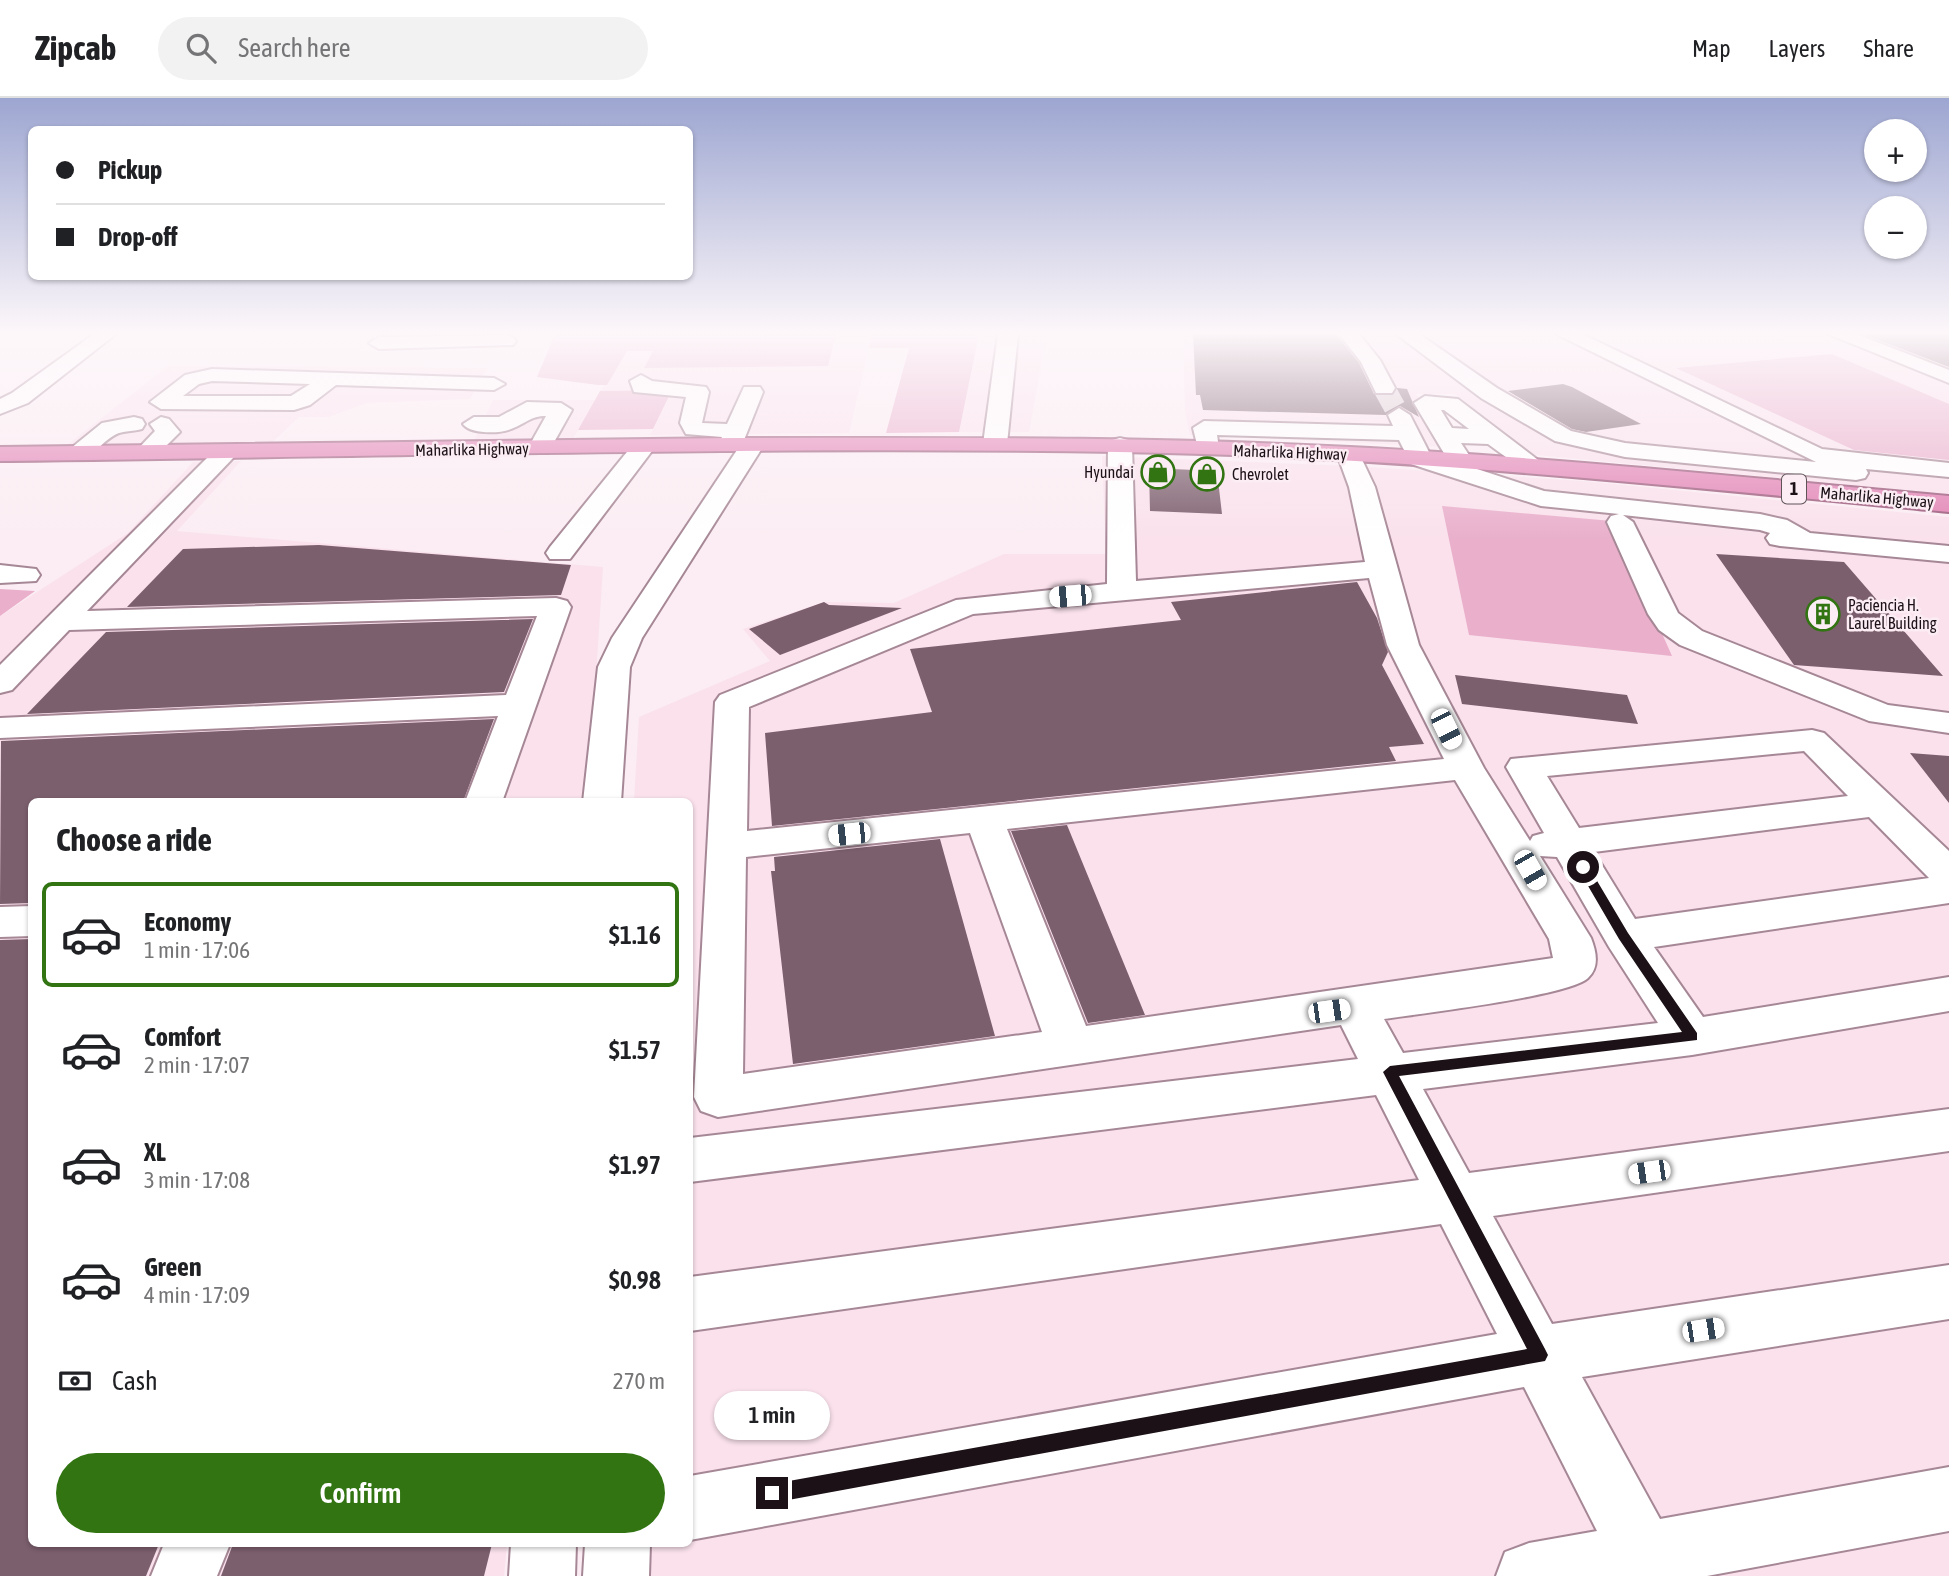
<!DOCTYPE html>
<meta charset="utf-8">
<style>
:root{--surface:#fff;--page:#f2f2f2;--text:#202124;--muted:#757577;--line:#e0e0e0;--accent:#317411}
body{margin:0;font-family:"Asap Condensed",sans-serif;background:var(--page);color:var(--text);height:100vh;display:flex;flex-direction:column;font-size:26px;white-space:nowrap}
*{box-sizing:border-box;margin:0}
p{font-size:23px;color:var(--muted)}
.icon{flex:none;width:38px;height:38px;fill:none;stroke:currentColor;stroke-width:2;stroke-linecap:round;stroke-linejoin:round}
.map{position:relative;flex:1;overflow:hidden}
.side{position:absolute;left:28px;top:700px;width:665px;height:749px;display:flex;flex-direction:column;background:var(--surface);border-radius:10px;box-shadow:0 2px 5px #0004}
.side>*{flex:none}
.top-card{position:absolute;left:28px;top:28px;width:665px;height:154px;border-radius:10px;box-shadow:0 2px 5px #0004;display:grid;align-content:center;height:154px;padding:0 28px;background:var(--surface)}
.fabs{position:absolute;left:1864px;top:21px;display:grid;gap:14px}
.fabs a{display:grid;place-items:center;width:63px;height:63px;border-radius:50%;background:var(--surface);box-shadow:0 2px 5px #0004;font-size:35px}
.end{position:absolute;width:32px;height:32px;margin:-16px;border:9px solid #1c1116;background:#fff;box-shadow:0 0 0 4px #fff}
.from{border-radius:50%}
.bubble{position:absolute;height:49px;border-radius:24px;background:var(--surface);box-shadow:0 2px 5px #0004;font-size:23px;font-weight:600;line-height:49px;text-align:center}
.car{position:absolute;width:21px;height:42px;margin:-21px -10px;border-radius:9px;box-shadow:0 0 5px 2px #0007;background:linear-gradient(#fff 24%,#345 0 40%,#fff 0 76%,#345 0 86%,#fff 0)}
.top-card b{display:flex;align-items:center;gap:24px;height:66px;font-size:26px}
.top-card b+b{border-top:2px solid var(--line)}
.top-card i{width:18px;height:18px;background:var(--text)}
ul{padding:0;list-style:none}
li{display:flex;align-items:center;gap:21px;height:105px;margin:0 14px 10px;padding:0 14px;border:4px solid transparent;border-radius:10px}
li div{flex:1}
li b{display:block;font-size:26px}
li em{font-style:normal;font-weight:600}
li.selected{border-color:var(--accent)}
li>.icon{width:63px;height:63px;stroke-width:1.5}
h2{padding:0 28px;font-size:32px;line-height:84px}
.pay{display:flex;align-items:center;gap:18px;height:77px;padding:0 28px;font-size:26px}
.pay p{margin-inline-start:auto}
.cta{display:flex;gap:14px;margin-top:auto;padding:14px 28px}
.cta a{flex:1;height:80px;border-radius:42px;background:var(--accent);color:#fff;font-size:28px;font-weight:600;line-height:80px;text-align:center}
header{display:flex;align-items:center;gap:42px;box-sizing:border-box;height:98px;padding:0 35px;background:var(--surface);border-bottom:2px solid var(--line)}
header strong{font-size:33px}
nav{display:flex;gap:38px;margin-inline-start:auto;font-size:24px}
.search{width:490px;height:63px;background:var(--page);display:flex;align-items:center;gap:18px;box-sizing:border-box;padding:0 24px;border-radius:38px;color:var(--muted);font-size:26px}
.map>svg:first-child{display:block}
</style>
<header>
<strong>Zipcab</strong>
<div class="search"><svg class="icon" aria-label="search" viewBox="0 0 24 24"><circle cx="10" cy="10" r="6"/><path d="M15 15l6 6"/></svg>Search here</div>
<nav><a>Map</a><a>Layers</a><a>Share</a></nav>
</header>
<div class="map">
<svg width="1949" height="1478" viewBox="0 0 1949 1478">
<rect width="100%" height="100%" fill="#fbedf3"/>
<path fill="#fae1ec" d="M836,236H872L849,335L650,337L672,292L600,293L626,253H653L644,270L827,268Z
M979,236H1047L1029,334H959Z
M1183,236H1949V396L1535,357L1455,296H1416L1447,349L1190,337L1185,313Z
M168,268L488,270L470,301L367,305L328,319H299L270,346L66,348Z
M493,302H596L572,342L474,343Z
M1102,358L1352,368L1583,383L1949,419V1478H583L585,1446H690V704L634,703L639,619L770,563L743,531L824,504L894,505L1004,456H1106Z
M241,363L177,433L603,469L588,703L32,704V1446H507L504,1478H0V518L128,435L193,364Z"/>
<path fill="#e9afcb" d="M555,236H836L828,268L644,270L653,253H627L607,287H598L537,279Z
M872,236H979L959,334L886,335L909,250H869Z
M1832,256L1949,306V362L1854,352L1676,270Z
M672,292L653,331L578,332L600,293Z
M1442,408L1612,423L1672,558L1469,537Z
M0,491L35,493L0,518Z"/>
<path fill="#7c5f6d" d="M1193,236H1336L1359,265L1374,296L1392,298L1397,290L1407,291L1419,319L1400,308L1386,317L1203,312L1200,297H1196Z
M1949,236V269L1865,237V236Z
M1563,286L1572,289L1641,326L1586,334L1572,331L1508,293Z
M1149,370L1217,373L1222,416L1150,413Z
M319,447L571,467L561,497L127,509L183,451Z
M1716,456L1844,464L1943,578L1794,567Z
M1357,484L1377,520L1388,554L1382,567L1424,646L1389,649L1396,663L772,728L765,635L932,614L910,551L1181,522L1171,504Z
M824,504L829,507L902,510L780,557L749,531Z
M533,521L504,594L27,616L106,534Z
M1455,577L1627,597L1638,626L1462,606Z
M494,621L463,704H32V805L0,806L1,643Z
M1910,655L1949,658V705Z
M1067,727L1145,917L1088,925L1011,733Z
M940,741L995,938L793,966L771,773H775L774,759Z
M32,841V1446H159L146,1478H0V842Z
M233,1446H492L484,1478H221Z"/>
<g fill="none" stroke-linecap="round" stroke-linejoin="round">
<path stroke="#daccd2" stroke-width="22" stroke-dasharray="22 11" stroke-linecap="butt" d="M1384,290L1399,317"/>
<defs>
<path id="minor" d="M94,236H116L28,305L0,316V301L12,295Z
M998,236H1018L1007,346L1003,351H987L983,346Z
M1339,236H1359L1380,262L1395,290L1392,295H1376L1361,264Z
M1396,236H1419L1497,290L1571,333L1625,345L1816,364L1556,236H1582L1822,351L1949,365V379L1866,371L1868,375L1865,380L1856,382L1625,359L1555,343L1481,300Z
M1828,236H1856L1949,272V285Z
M506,237L513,239L516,243L513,247L379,251L369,245L379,239Z
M212,271L494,280L505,286L494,292L336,287L310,307L294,312L161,311L150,304L185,277ZM212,283L310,286L291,298H183L199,286Z
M641,277L652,283L706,289L709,294L702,325L727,326L744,289H760L763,294L744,342H760L764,347L642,540L630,569L621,704H583L598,569L612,540L737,352H722L718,347L722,339L686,336L680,325L686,299L634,294L630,283Z
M1425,298L1458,301L1546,368L1543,373H1525L1488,346L1461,345L1473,363L1468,368L1544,393L1760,416L1787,422L1810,435L1949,448V464L1780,448L1770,446L1766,440L1770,435L1760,432L1623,417L1633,424L1678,515L1702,533L1888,607L1949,615V635L1869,623L1680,547L1659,532L1648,516L1607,424L1611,418L1619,416L1541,408L1411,366L1399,342L1217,337L1219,350L1215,355H1199L1193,330L1204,323L1393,328L1388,317L1399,310L1410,317L1430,356L1448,362L1414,305ZM1441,312H1444L1469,331L1452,330Z
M527,304L561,305L572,312L548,355H532L528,350L546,318C530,318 525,326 511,331C499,336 470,336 463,326L474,319H499Z
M134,319L142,321L145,326L142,331C135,333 126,333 119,335C100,342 92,366 69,360L65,355L102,325Z
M161,319L169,321L180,334L155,359H139L135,354L155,333L150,326Z
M1120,340L1128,342L1132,347L1136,483L1365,464L1349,389L1337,356L1341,351H1357L1375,389L1419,547L1484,670L1530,743L1533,738L1544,735L1506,669L1511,661L1812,632L1824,635L1949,753V805L1654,849L1703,919L1949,879V913L1692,957L1423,991L1469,1075L1949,1011V1053L1493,1118L1552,1226L1949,1167V1221L1582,1279L1660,1421L1949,1369V1433L1707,1478H1496L1505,1454L1529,1445L1597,1433L1524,1289L690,1442V1378L1497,1236L1441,1126L690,1233V1179L1419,1082L1376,997L690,1084V1040L1358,961L1341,927L718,1019L701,1013L694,999L715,604L720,597L956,502L1107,486L1108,347L1112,342ZM1369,480L1387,547L1444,661L747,733L749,609L973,516ZM1804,653L1848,698L1579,730L1547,678ZM1455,682L1549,841L1553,860L1086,928L1007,731ZM1869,719L1929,780L1635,821L1594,754ZM970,735L1042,934L743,976L746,759ZM1540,758L1557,759L1609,849L1658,925L1403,955L1384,921C1417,916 1570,898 1588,880C1600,869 1596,853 1591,840Z
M643,342L651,344L655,349L570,461H550L546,455L550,449L635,344Z
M226,347L234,349L238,354L234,359L87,513L556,500L567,503L571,509L502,704H465L498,618L0,640V620L506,597L537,518L69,532L12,592L0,595V567L218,349Z
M0,467L36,471L40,477L36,483L0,485Z
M32,808V838L0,839V809Z
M164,1446H230L217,1478H151Z
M511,1446H576L575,1478H509Z
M585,1446H650L649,1478H583Z"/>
<path id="highway" d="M730,340C937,340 1143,338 1350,349C1550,359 1749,380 1949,398V414C1673,388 1396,358 1118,354C745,348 372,359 0,363V349Z"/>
</defs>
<use href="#minor" stroke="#a68795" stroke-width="4"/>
<use href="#highway" stroke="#9d5c7d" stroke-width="4"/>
<use href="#minor" fill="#fff" fill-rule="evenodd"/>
<use href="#highway" fill="#e284b5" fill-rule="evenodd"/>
</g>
<linearGradient id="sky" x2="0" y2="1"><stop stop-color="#9da6d1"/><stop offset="0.53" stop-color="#fdf7fa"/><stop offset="1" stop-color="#fdf7fa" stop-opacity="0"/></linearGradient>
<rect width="1949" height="443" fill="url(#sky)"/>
<path fill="#1c1116" d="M1583,765L1587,766L1628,835L1697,935V942L1399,978L1545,1251L1548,1257L1545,1263L772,1405L765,1402L762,1395L765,1389L772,1386L1527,1251L1383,974L1390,968L1682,934L1619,841L1577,769Z"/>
<defs>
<symbol id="shop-ring" viewBox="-11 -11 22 22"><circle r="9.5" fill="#fbedf3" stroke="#317411" stroke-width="1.5"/><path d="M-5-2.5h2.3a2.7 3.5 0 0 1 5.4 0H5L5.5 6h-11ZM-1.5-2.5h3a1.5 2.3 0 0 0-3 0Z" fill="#317411"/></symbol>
<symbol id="building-ring" viewBox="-11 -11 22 22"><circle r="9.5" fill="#fbedf3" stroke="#317411" stroke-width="1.5"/><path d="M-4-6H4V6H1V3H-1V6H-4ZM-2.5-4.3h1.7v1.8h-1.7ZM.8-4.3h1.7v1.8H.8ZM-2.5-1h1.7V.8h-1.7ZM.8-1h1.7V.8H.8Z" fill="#317411"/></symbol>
</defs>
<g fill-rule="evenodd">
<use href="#shop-ring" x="1139" y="355" width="38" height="38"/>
<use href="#shop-ring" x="1188" y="357" width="38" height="38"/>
<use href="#building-ring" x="1804" y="497" width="38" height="38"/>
</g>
<g text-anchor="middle" stroke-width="5" stroke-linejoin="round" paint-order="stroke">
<g font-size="16" fill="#1c1116" stroke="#fbedf3">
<text transform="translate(472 351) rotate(-1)" y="6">Maharlika Highway</text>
<text transform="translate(1290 354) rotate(2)" y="6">Maharlika Highway</text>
<text transform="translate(1877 399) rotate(5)" y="6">Maharlika Highway</text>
</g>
<g font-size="16" fill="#1c1116" stroke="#fbedf3" text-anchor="start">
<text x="1134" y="380" text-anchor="end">Hyundai</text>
<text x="1232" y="382">Chevrolet</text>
<text x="1848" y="513">Paciencia H.<tspan x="1848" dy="18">Laurel Building</tspan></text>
</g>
<rect fill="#fbedf3" stroke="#5f5358" stroke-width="2" x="1782" y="376.5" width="24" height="29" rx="5"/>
<g font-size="18" font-weight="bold" fill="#1c1116">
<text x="1794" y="397">1</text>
</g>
</g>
</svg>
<div class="fabs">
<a>+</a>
<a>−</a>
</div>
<i class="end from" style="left:1583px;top:769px"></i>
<i class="end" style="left:772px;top:1395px"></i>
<div class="bubble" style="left:714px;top:1293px;width:116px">1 min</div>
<i class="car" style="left:1070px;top:498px;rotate:265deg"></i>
<i class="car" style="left:1446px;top:631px;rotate:154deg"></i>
<i class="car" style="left:849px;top:736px;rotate:264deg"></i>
<i class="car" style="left:1530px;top:772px;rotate:150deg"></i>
<i class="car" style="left:1329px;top:913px;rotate:82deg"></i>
<i class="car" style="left:1649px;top:1074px;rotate:262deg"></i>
<i class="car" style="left:1703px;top:1232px;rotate:81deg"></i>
<div class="top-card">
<b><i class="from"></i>Pickup</b>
<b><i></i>Drop-off</b>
</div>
<section class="side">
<h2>Choose a ride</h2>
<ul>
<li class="selected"><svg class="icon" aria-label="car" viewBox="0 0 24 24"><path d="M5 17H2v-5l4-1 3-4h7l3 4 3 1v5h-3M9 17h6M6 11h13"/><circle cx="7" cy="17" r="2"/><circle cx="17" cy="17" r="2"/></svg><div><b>Economy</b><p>1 min · 17:06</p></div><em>$1.16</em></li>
<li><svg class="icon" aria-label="car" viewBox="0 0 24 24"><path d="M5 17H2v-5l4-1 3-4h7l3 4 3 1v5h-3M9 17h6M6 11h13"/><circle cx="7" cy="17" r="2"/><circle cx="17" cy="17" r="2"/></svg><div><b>Comfort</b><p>2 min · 17:07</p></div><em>$1.57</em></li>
<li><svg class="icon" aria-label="car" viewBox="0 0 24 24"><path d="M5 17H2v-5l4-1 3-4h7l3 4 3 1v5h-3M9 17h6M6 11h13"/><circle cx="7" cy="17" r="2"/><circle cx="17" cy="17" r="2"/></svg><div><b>XL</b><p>3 min · 17:08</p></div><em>$1.97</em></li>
<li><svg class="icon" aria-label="car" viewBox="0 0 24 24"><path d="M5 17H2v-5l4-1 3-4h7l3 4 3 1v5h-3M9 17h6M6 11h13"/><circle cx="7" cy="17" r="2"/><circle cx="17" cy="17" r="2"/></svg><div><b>Green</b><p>4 min · 17:09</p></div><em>$0.98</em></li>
</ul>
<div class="pay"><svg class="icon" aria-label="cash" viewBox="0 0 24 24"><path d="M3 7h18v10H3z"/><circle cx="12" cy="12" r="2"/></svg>Cash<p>270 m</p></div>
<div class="cta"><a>Confirm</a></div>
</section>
</div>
